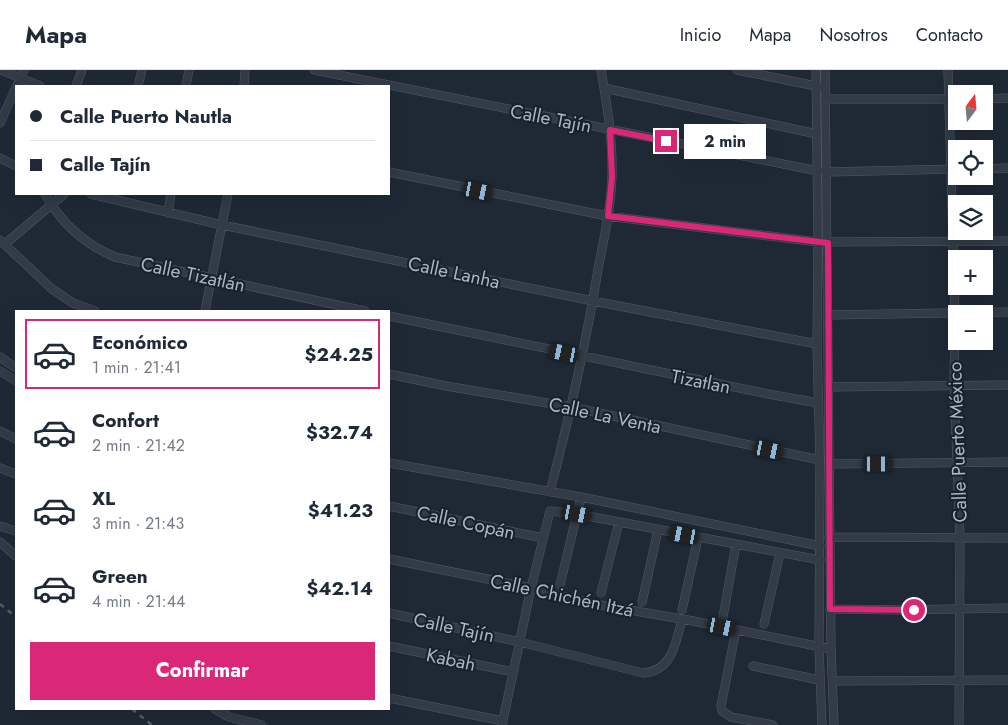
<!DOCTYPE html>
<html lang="es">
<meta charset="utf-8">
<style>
:root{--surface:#fff;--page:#f2f2f3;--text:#1f2937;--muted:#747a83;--line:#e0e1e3;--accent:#db2777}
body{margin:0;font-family:Jost,sans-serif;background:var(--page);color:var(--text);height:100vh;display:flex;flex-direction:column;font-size:19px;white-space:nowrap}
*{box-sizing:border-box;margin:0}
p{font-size:16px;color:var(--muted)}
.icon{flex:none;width:28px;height:28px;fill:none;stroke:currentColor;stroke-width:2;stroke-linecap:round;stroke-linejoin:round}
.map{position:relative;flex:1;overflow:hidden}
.sheet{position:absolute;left:15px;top:240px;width:375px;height:400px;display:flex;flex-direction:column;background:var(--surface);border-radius:0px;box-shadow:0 5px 20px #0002}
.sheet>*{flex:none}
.top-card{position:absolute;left:15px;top:15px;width:375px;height:110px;border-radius:0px;box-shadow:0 5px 20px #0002;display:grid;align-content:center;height:110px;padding:0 15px;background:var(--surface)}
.needle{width:32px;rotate:16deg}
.tools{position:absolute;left:948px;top:15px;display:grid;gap:10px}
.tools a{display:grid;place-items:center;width:45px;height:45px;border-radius:0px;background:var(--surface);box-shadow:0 5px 20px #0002;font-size:25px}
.end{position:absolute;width:22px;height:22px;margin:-11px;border:6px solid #db2777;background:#fff;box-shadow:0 0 0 2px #fff}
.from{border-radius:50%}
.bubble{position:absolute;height:35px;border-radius:0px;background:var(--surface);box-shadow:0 5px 20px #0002;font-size:16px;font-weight:700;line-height:35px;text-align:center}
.car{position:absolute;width:15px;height:30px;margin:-15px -8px;border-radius:6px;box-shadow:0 0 4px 1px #0007;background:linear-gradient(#222 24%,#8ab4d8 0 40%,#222 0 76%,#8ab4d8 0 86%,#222 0)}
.top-card b{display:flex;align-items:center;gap:18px;height:48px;font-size:19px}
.top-card b+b{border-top:1px solid var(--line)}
.top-card i{width:12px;height:12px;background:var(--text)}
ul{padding:9px 0 0;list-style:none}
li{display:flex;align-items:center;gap:15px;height:70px;margin:0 10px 8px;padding:0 5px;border:2px solid transparent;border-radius:0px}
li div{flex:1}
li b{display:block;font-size:19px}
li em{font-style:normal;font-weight:700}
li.on{border-color:var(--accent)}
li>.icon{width:45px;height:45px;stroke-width:1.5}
.action{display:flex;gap:10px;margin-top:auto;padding:10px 15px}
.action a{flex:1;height:58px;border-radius:0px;background:var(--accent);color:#fff;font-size:20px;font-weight:700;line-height:58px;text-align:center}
header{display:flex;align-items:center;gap:30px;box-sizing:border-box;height:70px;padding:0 25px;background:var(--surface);border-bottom:1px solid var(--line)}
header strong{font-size:24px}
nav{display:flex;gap:28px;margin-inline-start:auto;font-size:18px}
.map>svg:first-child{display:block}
</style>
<header>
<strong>Mapa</strong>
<nav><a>Inicio</a><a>Mapa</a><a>Nosotros</a><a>Contacto</a></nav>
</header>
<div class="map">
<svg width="1008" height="655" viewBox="0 0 1008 655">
<rect width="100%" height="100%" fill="#1f2936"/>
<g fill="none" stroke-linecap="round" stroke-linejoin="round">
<defs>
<path id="minor" d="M1,0L40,16
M314,0L818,101
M737,0L821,17
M816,0L818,172L817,274L820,390L819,577L822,655
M825,0L831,579L834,655
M948,0L955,243L954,315L960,468L959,655
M76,16L82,0
M138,16L142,0
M186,16L189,0
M244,16L245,0
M604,18L817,64
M826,29H956
M984,29L1008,28
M0,53L24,0
M0,88L16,96
M984,99L1008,98
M389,102L607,146L818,172L1008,171
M827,102L956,99
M45,124C61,153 84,174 115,187L365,241
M91,124L222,155L593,231L817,274
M168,143L171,124
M0,170L52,219L73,233L95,241
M5,174L64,124
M205,241L228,124
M827,245L1008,242
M389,246L768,324L819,333
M0,287L16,298
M0,301L16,311
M389,304L446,316L571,337L820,390
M828,317L1008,315
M0,361L16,369
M389,393L581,427L820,476
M829,394L1008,392
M0,398L16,404
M550,422C569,348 586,275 598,199C604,169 611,137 612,106C613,70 607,35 601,0
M389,436L543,468
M0,456L16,461
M829,467L1008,468
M0,472L16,486
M389,489L531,518L595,534L693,551L831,579
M560,515L581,427
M601,523L619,452
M642,532L658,460
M830,539L899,540L1008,538
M682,540L698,468
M389,543L520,572L643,603C673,601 675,573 682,550
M723,547L736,474
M764,554L780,483
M736,560L721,636L722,641L731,647L773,655
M389,576L513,602
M753,596L819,610
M832,611L1008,610
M389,628L503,651
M215,639L229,647L262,655
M502,655L531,518L550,441L577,444L820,490"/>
</defs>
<use href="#minor" stroke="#505964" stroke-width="9"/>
<use href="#minor" stroke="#323b46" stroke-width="8"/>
<path stroke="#545f6e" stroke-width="2.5" stroke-dasharray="5 5" stroke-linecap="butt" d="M0,534L16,547
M132,639L152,655"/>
</g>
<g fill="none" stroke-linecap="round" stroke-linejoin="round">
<path stroke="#db2777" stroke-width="6" d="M666,71L610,60L612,107L608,146L828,173L830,539L914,540"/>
</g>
<g text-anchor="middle" stroke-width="4" stroke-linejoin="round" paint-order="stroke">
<g font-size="19" fill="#acb6c3" stroke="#18202b">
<text transform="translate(551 48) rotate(11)" y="7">Calle Tajín</text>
<text transform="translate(454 202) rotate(12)" y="7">Calle Lanha</text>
<text transform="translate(193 204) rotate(12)" y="7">Calle Tizatlán</text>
<text transform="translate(701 311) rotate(11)" y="7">Tizatlan</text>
<text transform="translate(605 345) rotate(12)" y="7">Calle La Venta</text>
<text transform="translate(957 372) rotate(-92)" y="7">Calle Puerto México</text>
<text transform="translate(466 452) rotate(12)" y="7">Calle Copán</text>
<text transform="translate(562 525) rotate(12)" y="7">Calle Chichén Itzá</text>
<text transform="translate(454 557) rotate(12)" y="7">Calle Tajín</text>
<text transform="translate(451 589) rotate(12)" y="7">Kabah</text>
</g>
</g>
</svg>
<div class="tools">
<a><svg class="needle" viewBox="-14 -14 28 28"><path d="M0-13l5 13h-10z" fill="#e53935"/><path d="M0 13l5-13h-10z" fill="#747a83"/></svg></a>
<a><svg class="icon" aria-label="locate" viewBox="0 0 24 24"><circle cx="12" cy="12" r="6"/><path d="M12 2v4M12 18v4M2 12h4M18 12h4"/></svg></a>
<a><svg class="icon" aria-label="layers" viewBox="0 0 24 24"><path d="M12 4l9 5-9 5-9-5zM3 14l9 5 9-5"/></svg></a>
<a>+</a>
<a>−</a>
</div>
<i class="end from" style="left:914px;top:540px"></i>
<i class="end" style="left:666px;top:71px"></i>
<div class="bubble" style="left:684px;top:54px;width:82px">2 min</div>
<i class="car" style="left:478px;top:121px;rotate:102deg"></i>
<i class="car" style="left:564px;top:283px;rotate:282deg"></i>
<i class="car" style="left:769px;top:380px;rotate:102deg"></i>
<i class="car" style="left:878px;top:394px;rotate:90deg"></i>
<i class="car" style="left:577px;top:444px;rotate:101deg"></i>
<i class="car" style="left:684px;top:465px;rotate:281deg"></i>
<i class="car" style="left:722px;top:557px;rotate:102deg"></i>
<div class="top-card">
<b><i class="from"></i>Calle Puerto Nautla</b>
<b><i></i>Calle Tajín</b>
</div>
<section class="sheet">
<ul>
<li class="on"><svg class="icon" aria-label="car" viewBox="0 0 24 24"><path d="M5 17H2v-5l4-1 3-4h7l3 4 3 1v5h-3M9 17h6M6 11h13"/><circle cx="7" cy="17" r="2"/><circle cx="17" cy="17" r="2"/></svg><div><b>Económico</b><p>1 min · 21:41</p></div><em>$24.25</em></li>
<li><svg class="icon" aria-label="car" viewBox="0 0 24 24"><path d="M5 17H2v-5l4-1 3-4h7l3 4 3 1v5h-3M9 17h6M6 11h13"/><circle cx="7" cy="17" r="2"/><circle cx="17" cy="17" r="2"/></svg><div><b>Confort</b><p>2 min · 21:42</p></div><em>$32.74</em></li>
<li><svg class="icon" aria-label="car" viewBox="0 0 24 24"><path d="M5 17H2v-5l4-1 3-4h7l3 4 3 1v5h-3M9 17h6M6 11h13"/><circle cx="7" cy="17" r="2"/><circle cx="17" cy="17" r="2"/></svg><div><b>XL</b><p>3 min · 21:43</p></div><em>$41.23</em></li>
<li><svg class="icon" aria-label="car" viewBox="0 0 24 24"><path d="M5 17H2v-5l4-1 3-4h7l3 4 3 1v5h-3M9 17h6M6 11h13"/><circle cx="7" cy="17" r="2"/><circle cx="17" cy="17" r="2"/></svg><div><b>Green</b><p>4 min · 21:44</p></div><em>$42.14</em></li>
</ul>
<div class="action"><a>Confirmar</a></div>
</section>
</div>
